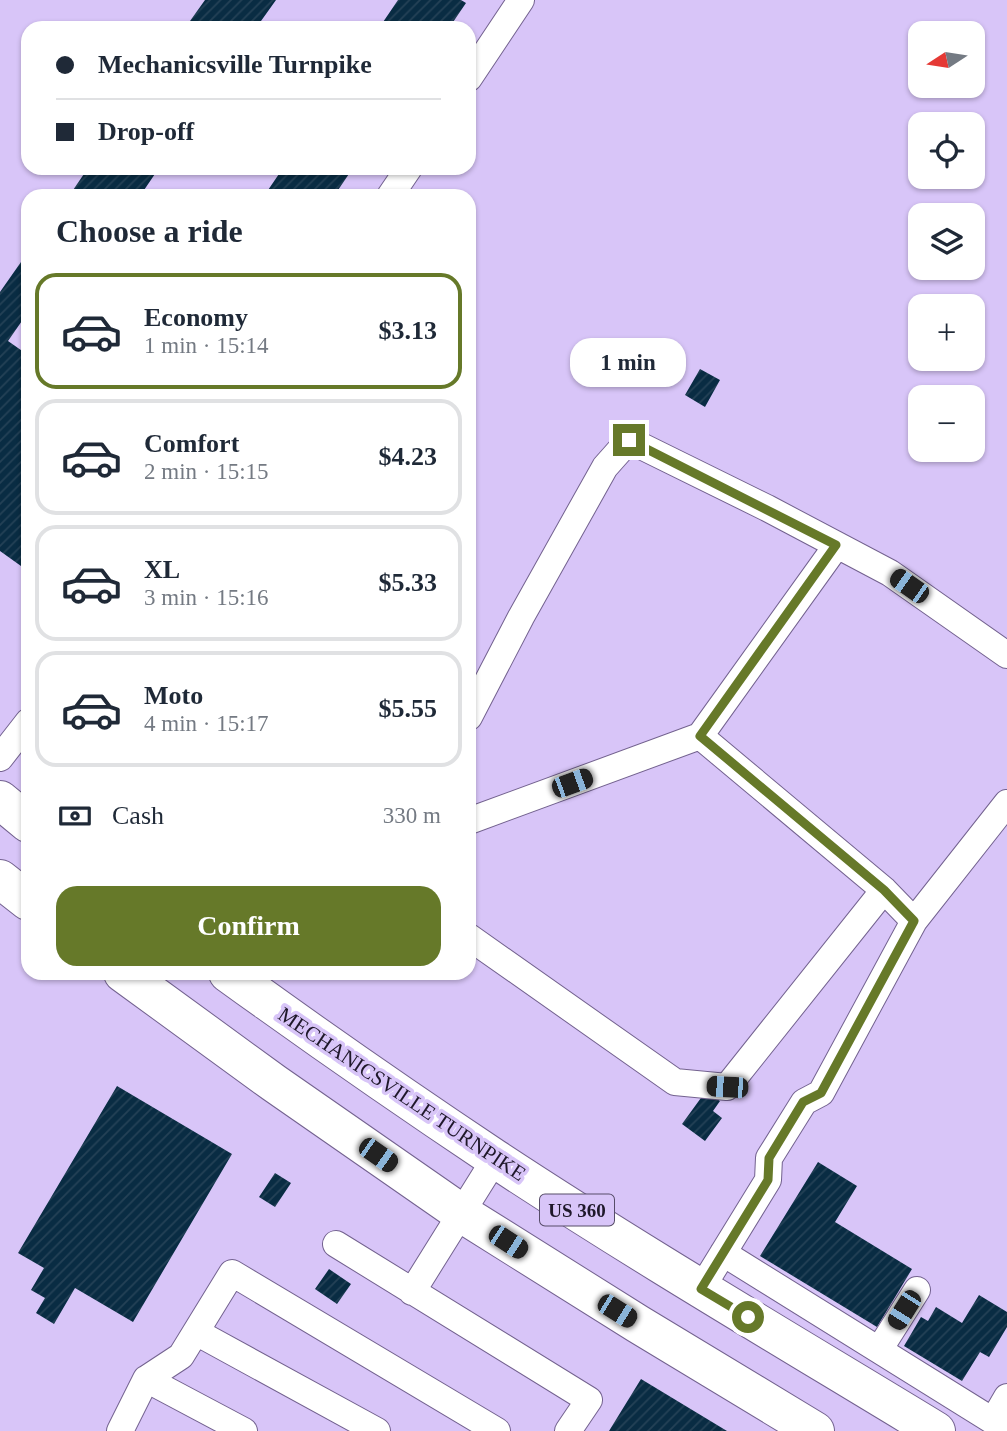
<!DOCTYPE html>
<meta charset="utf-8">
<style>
:root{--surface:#fff;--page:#f2f2f3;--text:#1f2937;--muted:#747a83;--line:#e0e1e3;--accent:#667929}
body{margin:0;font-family:"Times New Roman",serif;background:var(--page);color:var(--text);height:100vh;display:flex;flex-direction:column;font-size:26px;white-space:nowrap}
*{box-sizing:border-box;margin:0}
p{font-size:23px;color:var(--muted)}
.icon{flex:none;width:38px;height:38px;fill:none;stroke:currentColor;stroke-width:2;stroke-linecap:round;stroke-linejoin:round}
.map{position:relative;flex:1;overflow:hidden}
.panel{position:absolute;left:21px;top:189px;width:455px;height:791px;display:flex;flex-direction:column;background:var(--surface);border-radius:21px;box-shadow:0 2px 5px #0004}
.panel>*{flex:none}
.top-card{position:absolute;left:21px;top:21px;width:455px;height:154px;border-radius:21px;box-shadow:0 2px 5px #0004;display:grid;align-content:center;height:154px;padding:0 35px;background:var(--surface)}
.needle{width:46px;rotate:258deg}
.buttons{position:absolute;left:908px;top:21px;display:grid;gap:14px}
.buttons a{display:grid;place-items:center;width:77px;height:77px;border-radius:14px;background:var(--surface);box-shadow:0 2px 5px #0004;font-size:35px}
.end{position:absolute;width:32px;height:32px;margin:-16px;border:9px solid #667929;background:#fff;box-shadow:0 0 0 4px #fff}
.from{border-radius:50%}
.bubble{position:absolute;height:49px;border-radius:21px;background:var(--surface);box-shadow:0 2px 5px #0004;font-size:23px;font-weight:600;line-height:49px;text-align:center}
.car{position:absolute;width:21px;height:42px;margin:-21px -10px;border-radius:9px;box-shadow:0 0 5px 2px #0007;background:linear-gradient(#222 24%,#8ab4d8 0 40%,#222 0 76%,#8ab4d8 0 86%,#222 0)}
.top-card b{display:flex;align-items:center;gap:24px;height:66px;font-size:26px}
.top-card b+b{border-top:2px solid var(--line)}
.top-card i{width:18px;height:18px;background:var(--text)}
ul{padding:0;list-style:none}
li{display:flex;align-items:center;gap:21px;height:116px;margin:0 14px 10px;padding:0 21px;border:4px solid var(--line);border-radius:21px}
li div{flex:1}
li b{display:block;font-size:26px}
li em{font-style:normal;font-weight:600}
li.active{border-color:var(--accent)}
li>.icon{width:63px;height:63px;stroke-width:1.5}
h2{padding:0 35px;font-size:32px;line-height:84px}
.pay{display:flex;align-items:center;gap:18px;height:77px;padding:0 35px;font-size:26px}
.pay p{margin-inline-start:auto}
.primary-button{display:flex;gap:14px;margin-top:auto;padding:14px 35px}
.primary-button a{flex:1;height:80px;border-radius:21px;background:var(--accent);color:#fff;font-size:28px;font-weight:600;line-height:80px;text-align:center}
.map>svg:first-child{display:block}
</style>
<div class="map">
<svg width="1007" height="1431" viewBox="0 0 1007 1431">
<defs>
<pattern id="building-hatch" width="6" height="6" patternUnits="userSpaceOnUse" patternTransform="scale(1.75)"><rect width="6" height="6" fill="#092c43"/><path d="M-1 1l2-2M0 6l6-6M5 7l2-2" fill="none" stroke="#244156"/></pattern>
</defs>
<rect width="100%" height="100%" fill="#d8c5f8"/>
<path fill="url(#building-hatch)" d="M205,0H276L256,28H185Z
M398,0H461L466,3L449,28H379Z
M88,168H159L140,196H69Z
M283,168H353L334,196H264Z
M28,252V321L24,318L8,341L28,355V556L21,566L0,551V292Z
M469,261L476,265L472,274L469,272Z
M700,369L720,380L705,407L685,395Z
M117,1086L232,1154L133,1322L75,1288L54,1324L36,1313L45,1298L31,1290L44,1268L18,1253Z
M706,1091L720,1101L713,1111L722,1118L705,1141L682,1124Z
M818,1162L857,1186L835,1222L912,1269L877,1327L760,1256Z
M275,1173L291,1183L275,1207L259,1197Z
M329,1269L351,1284L337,1304L315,1289Z
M979,1295L1007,1312V1327L989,1357L980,1352L962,1381L904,1346L921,1317L928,1321L936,1307L962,1323Z
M641,1379L727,1431H609Z"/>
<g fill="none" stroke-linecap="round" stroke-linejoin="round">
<defs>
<path id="minor" d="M469,78L521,0
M390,196L409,168
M469,717L521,617L605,467L629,440L767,508L890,573L1007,655
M700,736L837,545
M0,758L28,722
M469,821L700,736L884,890
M469,937L675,1082L727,1087L884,890L914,921
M336,1244L589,1400L568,1431
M723,1253L993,1421
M701,1289L768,1180L769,1158L804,1102L821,1093L914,921L1007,803
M412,1292L495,1159
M196,1332L377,1431
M879,1350L917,1290
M146,1379L244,1431
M1006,1429L993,1421L1007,1397
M120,1431L146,1379L181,1356L232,1273L497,1431"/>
<path id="highway" d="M0,800L28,823
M0,879L28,901
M123,973L274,1083L461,1213L638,1324L815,1431
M228,973C315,1036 404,1098 494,1158C638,1253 788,1341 936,1431"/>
</defs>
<use href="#minor" stroke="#73628f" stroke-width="28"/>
<use href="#highway" stroke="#73628f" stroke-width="40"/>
<use href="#minor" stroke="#fff" stroke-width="26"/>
<use href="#highway" stroke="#fff" stroke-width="38"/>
</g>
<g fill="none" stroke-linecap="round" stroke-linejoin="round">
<path stroke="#667929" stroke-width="9" d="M629,440L836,545L700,736L884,890L914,921L821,1093L803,1102L769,1158L768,1180L701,1289L748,1317"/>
</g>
<g text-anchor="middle" stroke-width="7" stroke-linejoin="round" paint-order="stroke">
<rect fill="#d8c5f8" stroke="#564c68" stroke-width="2" x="540" y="1194.5" width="74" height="31" rx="5"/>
<g font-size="19" font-weight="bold" fill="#1f182a">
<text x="577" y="1217">US 360</text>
</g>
<g font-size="21" fill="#1f182a" stroke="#d8c5f8">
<text transform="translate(402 1094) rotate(34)" y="7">MECHANICSVILLE TURNPIKE</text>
</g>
</g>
</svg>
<div class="buttons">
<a><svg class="needle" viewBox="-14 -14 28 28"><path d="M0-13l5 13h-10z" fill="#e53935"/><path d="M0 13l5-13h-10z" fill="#747a83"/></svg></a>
<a><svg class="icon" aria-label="locate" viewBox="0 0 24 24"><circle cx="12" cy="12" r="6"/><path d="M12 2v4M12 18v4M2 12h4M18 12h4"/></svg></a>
<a><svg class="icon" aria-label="layers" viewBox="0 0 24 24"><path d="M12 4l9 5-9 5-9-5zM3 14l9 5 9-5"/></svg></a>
<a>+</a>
<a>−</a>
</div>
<i class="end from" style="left:748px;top:1317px"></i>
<i class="end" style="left:629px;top:440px"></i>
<div class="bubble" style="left:570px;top:338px;width:116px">1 min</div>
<i class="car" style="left:909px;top:586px;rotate:305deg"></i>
<i class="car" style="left:572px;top:783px;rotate:70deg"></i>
<i class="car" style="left:727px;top:1087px;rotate:273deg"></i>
<i class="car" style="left:378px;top:1155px;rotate:125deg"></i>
<i class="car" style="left:508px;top:1242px;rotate:123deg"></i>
<i class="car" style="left:904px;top:1310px;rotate:212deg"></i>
<i class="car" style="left:617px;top:1311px;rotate:122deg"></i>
<div class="top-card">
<b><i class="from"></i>Mechanicsville Turnpike</b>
<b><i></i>Drop-off</b>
</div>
<section class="panel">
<h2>Choose a ride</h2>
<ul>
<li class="active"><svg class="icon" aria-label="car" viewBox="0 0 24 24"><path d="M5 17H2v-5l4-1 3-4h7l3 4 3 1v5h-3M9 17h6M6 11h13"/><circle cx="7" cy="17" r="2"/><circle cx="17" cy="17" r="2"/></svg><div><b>Economy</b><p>1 min · 15:14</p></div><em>$3.13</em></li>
<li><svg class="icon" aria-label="car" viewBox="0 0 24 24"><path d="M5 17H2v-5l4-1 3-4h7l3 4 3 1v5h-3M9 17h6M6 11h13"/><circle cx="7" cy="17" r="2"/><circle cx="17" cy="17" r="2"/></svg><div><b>Comfort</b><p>2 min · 15:15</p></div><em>$4.23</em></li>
<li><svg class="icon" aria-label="car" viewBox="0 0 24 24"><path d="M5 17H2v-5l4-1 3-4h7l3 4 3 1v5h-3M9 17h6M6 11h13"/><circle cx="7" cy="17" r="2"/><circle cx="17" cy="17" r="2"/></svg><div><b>XL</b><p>3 min · 15:16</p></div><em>$5.33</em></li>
<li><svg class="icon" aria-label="car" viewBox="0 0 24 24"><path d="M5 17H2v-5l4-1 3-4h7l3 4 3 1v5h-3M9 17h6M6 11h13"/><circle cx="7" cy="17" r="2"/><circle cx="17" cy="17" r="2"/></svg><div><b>Moto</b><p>4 min · 15:17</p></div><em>$5.55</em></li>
</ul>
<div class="pay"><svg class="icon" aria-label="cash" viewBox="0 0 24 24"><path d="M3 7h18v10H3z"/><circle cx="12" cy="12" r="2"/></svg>Cash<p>330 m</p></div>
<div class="primary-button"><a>Confirm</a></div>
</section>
</div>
